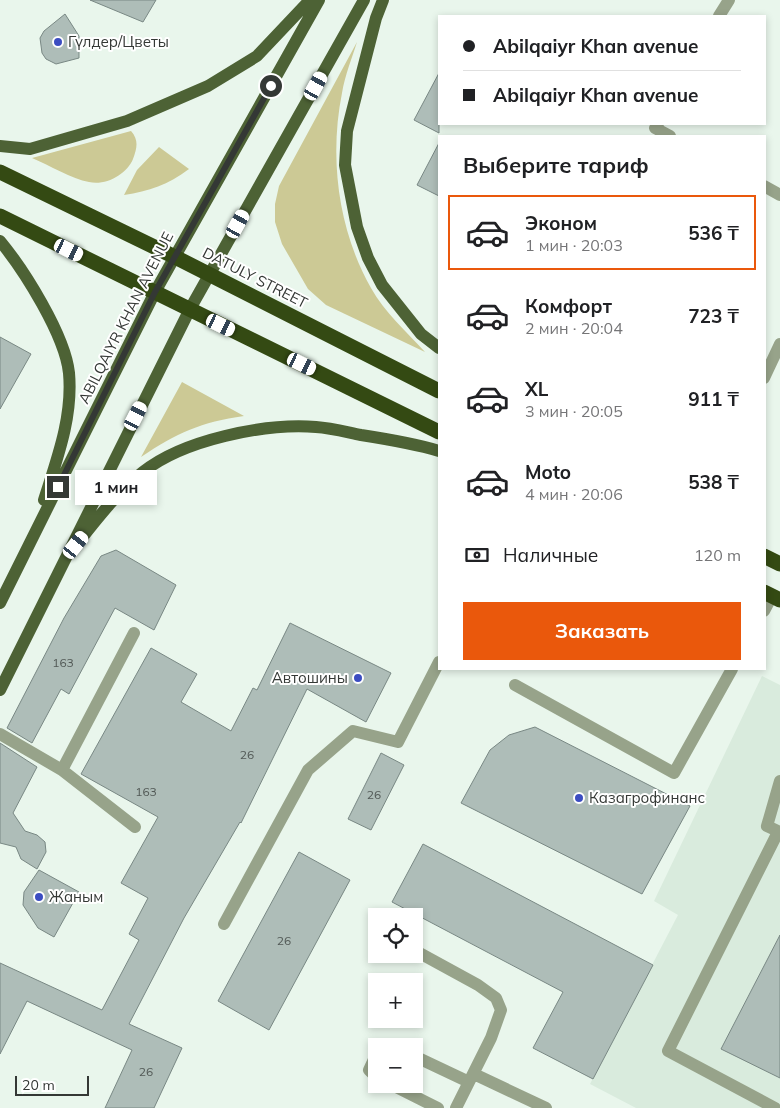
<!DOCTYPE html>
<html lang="ru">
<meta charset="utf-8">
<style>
:root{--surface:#fff;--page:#f2f2f2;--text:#202124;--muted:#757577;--line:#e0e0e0;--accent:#ea580c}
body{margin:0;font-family:Mulish,sans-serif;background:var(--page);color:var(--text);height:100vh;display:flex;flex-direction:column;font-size:19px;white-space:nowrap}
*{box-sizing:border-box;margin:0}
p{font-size:16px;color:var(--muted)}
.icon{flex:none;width:28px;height:28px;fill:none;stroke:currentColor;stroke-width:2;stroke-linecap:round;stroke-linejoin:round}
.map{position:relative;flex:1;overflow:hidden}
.panel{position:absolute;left:438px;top:135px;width:328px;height:535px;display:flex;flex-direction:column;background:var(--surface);border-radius:0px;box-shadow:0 2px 8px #0003}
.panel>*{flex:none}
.guide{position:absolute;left:438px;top:15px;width:328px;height:110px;border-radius:0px;box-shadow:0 2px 8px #0003;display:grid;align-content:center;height:110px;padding:0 25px;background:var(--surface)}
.fabs{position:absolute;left:368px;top:908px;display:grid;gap:10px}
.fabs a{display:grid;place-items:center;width:55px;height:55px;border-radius:0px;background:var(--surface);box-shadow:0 2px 8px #0003;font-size:25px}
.scale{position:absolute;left:15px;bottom:12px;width:74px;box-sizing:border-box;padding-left:5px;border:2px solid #343835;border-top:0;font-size:14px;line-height:18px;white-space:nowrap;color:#343835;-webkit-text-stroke:4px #fff;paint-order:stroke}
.end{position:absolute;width:22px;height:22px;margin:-11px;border:6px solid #343835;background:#fff;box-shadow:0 0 0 2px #fff}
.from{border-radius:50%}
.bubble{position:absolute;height:35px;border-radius:0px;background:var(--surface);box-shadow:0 2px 8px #0003;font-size:16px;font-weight:700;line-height:35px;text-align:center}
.car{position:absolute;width:15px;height:30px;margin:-15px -8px;border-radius:6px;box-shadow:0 0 4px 1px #0007;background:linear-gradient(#fff 24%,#345 0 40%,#fff 0 76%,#345 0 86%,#fff 0)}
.guide b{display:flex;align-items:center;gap:18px;height:48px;font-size:19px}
.guide b+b{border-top:1px solid var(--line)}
.guide i{width:12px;height:12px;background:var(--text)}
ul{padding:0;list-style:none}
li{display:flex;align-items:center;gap:15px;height:75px;margin:0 10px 8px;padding:0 15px;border:2px solid transparent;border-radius:0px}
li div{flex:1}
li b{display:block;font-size:19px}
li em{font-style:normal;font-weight:700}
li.selected{border-color:var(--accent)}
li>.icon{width:45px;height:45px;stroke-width:1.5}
h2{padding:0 25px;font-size:22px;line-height:60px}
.pay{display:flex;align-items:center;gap:12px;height:55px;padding:0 25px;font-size:19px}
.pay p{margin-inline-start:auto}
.primary-button{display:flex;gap:10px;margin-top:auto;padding:10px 25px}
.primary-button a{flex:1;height:58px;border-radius:0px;background:var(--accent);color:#fff;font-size:20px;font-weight:700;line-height:58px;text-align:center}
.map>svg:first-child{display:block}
</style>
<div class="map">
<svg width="780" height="1108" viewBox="0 0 780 1108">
<rect width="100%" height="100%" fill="#e9f6ec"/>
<path fill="#d9ebdd" d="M762,676L780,685V1108H636L590,1084L678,915L654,901Z"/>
<path fill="#ccc995" d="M357,42C352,58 345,75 342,93C329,158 338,230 371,288C384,312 407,332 425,352L326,305L308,289L282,244L275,222V204L279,186Z
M131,131C139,140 137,148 133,159C127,174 106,186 89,182C72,179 49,165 32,158Z
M159,147L189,169C168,185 149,191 124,195L137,170Z
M182,382L244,416C201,422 177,433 141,457Z"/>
<path fill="#aebdb8" stroke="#798884" d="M90,0H156L143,22Z
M65,14L79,36V58L56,64L46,59L42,53L40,38L44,31Z
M439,73V133L414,120Z
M439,143V196L417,185Z
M0,337L31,354L0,409Z
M116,550L176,585L154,630L115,608L69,694L61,689L32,743L7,728L64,618L101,556Z
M290,623L391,673L366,722L307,689L241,823L240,822L184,918L129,1024L182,1048L154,1108H105L132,1050L27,1001L0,1054V963L102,1010L139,940L129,934L148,898L121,883L158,817L81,774L151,648L197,674L181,702L231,731L253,688L257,690Z
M535,727L690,806L642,894L461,803L490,750L509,735Z
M0,743L37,767L13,813L25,831L37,835L45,842L46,852L37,869L21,859L16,847L0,843Z
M381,753L404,765L371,830L348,819Z
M423,844L653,965L593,1079L533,1048L563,992L392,902Z
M299,852L350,880L269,1030L218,1001Z
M39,870L79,892L54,937L38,928L23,905L24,892Z
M780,935V1078L721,1049Z"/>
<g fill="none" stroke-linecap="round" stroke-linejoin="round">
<path stroke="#97a38a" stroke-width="12" d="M719,16L729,0
M658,124L655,128L670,136
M764,186L780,195
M764,378L780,344
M764,611L772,596
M515,685L674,773L732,669
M0,734L62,770L134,633
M62,770L135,827
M780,781L767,826L780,832
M224,924L308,770L353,731L398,742L439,662
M414,950L478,985L496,998L501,1010L491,1038L456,1108
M382,1046L388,1044L393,1046
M376,1055L369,1070L376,1077
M414,1056L469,1082
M474,1074L546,1108
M390,1084L438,1108
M775,1108L668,1051L778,832"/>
<path stroke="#4d6235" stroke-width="12" d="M383,0L376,18L347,131L345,165L357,227L368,258L382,285L421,334L439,348
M0,146L30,149L127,121L208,86L257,56L310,0
M0,241C24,270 65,335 69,373C73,417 57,459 44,500
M81,539C100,515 119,491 143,472C183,440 264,423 316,427C331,428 346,432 361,435C387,439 413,443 439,451
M0,603L155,292L319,0
M0,690L190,309L364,0"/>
<path stroke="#344a13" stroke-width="15" d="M0,172L175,257L439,391
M0,216L439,432
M764,556L780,564
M764,592L780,600"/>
</g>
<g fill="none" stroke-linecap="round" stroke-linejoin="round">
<path stroke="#343835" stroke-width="6" d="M58,487L155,292L271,86"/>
</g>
<g fill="#3c4dc1" stroke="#fff" stroke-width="2">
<circle cx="58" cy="42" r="5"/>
<circle cx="358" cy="678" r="5"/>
<circle cx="579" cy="798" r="5"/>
<circle cx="39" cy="897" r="5"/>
</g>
<g text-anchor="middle" stroke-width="4" stroke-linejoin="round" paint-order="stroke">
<g font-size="12" fill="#525956">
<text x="63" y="667">163</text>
<text x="247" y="759">26</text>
<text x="146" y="796">163</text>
<text x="374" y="799">26</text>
<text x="284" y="945">26</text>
<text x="146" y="1076">26</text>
</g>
<g font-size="15" fill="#343835" stroke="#fff" text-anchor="start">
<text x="68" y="47">Гүлдер/Цветы</text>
<text x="348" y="683" text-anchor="end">Автошины</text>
<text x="589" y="803">Казагрофинанс</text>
<text x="49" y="902">Жаным</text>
</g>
<g font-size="15" fill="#343835" stroke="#fff">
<text transform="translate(255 278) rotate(27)" y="5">DATULY STREET</text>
<text transform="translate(126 318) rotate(-63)" y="5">ABILQAIYR KHAN AVENUE</text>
</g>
</g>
</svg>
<div class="fabs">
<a><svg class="icon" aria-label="locate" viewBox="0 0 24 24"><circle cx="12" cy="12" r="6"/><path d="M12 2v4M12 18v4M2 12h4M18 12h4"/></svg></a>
<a>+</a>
<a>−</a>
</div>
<div class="scale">20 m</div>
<i class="end from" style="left:271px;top:86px"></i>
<i class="end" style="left:58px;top:487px"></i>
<div class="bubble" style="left:75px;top:470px;width:82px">1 мин</div>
<i class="car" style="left:316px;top:86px;rotate:29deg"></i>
<i class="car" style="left:238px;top:224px;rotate:29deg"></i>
<i class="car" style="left:69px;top:250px;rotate:116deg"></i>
<i class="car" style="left:221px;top:325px;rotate:116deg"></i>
<i class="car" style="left:302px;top:364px;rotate:116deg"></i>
<i class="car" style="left:136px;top:416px;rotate:27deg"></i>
<i class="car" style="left:76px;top:545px;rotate:39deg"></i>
<div class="guide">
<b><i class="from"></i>Abilqaiyr Khan avenue</b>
<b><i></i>Abilqaiyr Khan avenue</b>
</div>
<section class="panel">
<h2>Выберите тариф</h2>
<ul>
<li class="selected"><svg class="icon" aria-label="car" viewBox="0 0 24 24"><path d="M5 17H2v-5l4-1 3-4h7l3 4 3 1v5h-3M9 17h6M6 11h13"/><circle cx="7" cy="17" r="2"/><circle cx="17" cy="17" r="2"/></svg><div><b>Эконом</b><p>1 мин · 20:03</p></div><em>536 ₸</em></li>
<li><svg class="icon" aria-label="car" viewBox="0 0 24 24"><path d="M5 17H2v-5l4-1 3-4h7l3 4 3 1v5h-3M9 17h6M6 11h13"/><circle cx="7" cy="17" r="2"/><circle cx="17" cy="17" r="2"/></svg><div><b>Комфорт</b><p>2 мин · 20:04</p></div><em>723 ₸</em></li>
<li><svg class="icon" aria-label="car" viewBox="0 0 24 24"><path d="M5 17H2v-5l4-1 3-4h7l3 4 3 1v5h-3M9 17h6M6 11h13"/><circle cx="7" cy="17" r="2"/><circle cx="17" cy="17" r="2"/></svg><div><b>XL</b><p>3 мин · 20:05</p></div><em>911 ₸</em></li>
<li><svg class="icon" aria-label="car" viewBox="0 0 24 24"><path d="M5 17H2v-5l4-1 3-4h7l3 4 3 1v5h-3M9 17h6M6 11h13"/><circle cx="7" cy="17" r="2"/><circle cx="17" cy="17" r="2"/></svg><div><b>Moto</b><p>4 мин · 20:06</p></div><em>538 ₸</em></li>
</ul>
<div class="pay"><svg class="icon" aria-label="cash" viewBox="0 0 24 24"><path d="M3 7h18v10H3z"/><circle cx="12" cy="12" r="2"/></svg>Наличные<p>120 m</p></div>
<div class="primary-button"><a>Заказать</a></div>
</section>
</div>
